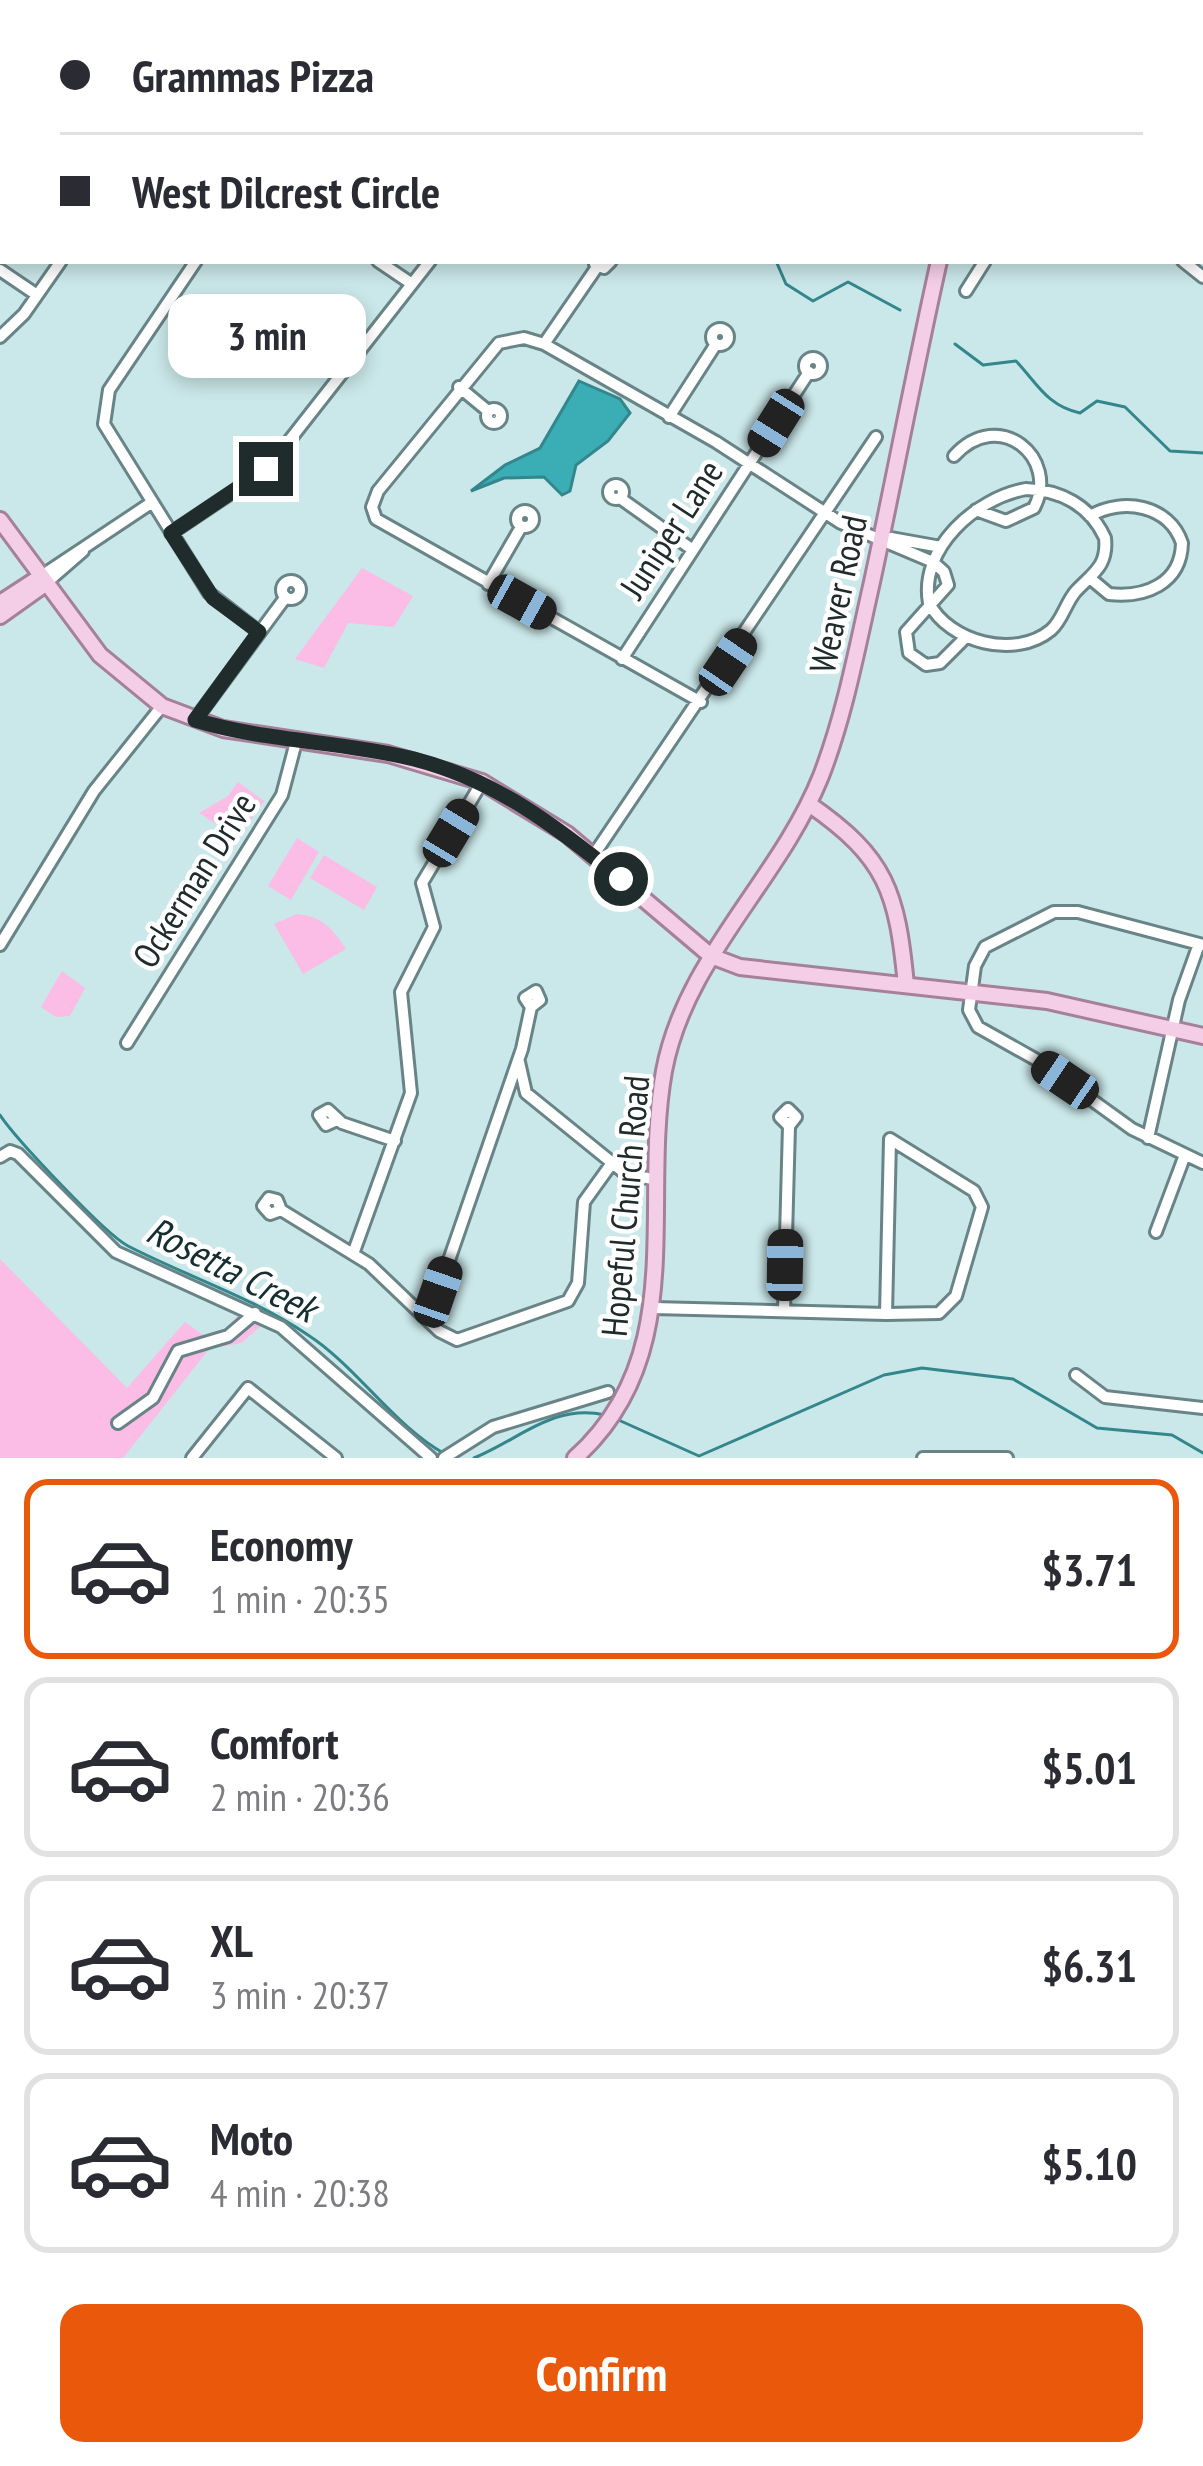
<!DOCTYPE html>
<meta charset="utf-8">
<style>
:root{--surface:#fff;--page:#f7f7f7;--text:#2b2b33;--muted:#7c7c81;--line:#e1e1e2;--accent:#ea580c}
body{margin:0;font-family:"PT Sans Narrow",sans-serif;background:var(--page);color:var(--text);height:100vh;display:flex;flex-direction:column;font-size:45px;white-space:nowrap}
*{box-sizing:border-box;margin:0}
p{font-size:39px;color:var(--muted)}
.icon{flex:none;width:66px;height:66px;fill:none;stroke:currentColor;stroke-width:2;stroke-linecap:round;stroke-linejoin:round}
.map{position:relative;height:1458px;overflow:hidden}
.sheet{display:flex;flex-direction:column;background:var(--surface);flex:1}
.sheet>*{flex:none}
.guide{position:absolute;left:0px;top:0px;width:1203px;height:264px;box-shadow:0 6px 18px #0003;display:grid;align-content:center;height:264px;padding:0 60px;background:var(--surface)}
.end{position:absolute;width:54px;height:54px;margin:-27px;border:15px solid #202b2c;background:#fff;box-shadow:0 0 0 6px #fff}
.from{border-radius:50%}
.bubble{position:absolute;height:84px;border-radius:24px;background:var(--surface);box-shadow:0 6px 18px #0003;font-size:39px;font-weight:700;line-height:84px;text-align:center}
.car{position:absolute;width:36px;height:72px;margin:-36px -18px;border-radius:15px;box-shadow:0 0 9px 3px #0007;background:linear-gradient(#222 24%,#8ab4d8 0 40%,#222 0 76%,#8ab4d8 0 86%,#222 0)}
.guide b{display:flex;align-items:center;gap:42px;height:114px;font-size:45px}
.guide b+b{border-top:3px solid var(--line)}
.guide i{width:30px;height:30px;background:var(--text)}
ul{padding:21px 0 0;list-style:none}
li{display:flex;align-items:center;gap:36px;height:180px;margin:0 24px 18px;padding:0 36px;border:6px solid var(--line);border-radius:24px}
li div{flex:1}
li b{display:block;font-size:45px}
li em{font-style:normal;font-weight:700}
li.on{border-color:var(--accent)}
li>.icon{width:108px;height:108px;stroke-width:1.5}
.cta{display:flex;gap:24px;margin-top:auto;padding:24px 60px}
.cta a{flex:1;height:138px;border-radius:24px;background:var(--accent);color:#fff;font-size:48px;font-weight:700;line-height:138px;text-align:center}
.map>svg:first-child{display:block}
</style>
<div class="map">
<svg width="1203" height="1458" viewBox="0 0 1203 1458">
<rect width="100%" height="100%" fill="#cae7e9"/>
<path fill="#fbbce5" d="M362,568L413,596L394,627L348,623L324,668L295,659Z
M238,782L264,801L237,838L199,813L228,796Z
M297,838L319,852L291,900L268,886Z
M324,855L377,887L364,910L310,878Z
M297,914C323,917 332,928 346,949L303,974L274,924Z
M62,971L85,988L70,1016L56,1017L41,1007Z
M0,1259L127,1388L185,1322L206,1337L226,1329L244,1308L268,1320L241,1343L209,1349L123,1458H0Z"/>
<path fill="#3badb4" stroke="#33868b" stroke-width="3" d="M579,381L620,399L630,413L608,441L576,465L570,491L562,495L544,477L504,478L471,491L505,465L540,448Z"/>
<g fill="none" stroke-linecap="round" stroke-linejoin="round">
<path stroke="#33868b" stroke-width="3" d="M776,261L786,284L813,301L848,282L900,310
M955,344L983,365L1016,361C1037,383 1047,406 1080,413L1097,401L1125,407L1170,451L1203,453
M0,1115C16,1139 105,1234 128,1246C188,1277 252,1297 308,1335C356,1366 395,1427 445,1454
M614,1418L699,1456L884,1375L922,1368L1013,1379L1097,1428L1172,1435L1203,1453
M474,1458C519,1440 553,1403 605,1415"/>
<defs>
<path id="minor" d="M208,0L215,3
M853,0L856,3
M58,3L60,0
M368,3L370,0
M640,3L642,0
M745,3L747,0
M1078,3V0
M1144,3L1146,0
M0,89L3,84
M196,261L109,390L104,424L209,593L259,632
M378,261L412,284
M1183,261L1203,277
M595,264L604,268L611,261
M0,270L37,295
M966,291L985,261
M712 337a8 8 0 1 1 16 0a8 8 0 1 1-16 0Z
M0,337L24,314L61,261
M544,344L597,267
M805 366a8 8 0 1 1 16 0a8 8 0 1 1-16 0Z
M459,387L488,411
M487 416a7 7 0 1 1 14 0a7 7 0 1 1-14 0Z
M669,417L716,344
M954,456C999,406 1060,458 1034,508L1006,521L976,510
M609 492a7 7 0 1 1 14 0a7 7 0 1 1-14 0Z
M1026,489C1060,490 1090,505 1105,538C1108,566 1093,573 1076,591C1066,602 1062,621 1051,630C1015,660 949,642 929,603C919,548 976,498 1026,489Z
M620,498L693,550
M517 519a8 8 0 1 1 16 0a8 8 0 1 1-16 0Z
M1090,516C1123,497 1169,505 1182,543C1181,584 1145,598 1109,594L1091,579
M171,533L267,469L430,261
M891,538L941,547
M40,577L151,503
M282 590a9 9 0 1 1 18 0a9 9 0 1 1-18 0Z
M45,584L83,551
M488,584L521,527
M622,659L809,372
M701,702L376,519L372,507L378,491L499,343L524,338L544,344L716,442L841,523L933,562L944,572L948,585L906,632L909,653L926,665L940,663L966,637
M195,720L285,598
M593,856L876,437
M0,945L94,791L162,706
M1203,945L1078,912H1054L985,947L975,966L969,1010L978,1027L1035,1059L1132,1129L1203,1163
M127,1043L282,795L296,742
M519,1062L526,1093L626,1174L658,1180
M337,1120L326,1125L319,1115L328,1110L342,1123L395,1141
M1148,1138L1179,1000L1199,944
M890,1139L974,1191L982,1207L956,1296L939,1313L886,1314Z
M0,1157L10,1151L18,1154L116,1252L281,1327L431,1458
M281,1210L270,1214L263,1206L269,1198L277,1200L281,1210L369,1264L439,1331L457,1340L568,1301L578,1283L584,1202L612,1163
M1156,1232L1185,1155
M353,1254L411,1093L401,992L434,927L422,883L482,782
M653,1308L886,1314
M784,1311L789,1126L796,1117L788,1109L780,1117L789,1126
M421,1314L438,1292L522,1049L531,1007L540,1000L536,991L525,998L531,1007
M1076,1375L1105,1397L1203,1408
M118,1423L153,1398L178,1351L228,1336L255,1313
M192,1458L248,1388L336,1458
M444,1458L493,1427L608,1392
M923,1458H1007"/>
<path id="major" d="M995,3L996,0
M0,520L100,655L162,706L223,729L388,754L482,782L567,834L711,956L740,967L1047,1001L1203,1036
M0,603L40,577
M0,616L45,584
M809,804C887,858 897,892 906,985
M575,1458C691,1354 640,1205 664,1071C685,958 779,881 821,776C845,714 857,648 872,582C895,475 915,368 939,261"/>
</defs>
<use href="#minor" stroke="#698486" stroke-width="16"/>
<use href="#major" stroke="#a5809b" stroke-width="20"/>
<use href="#minor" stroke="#fff" stroke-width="10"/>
<use href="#major" stroke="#f4cee7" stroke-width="14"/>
</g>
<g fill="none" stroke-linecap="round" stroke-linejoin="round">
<path stroke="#202b2c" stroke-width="15" d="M266,469L171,533L213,598L259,632L195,720C267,742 342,741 414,759C496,780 557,827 621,879"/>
</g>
<g text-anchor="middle" stroke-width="9" stroke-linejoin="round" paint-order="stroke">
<g font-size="36" fill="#202b2c" stroke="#fff">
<text transform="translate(671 529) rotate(-57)" y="13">Juniper Lane</text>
<text transform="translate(838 594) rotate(-78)" y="13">Weaver Road</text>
<text transform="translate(194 880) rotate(-58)" y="13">Ockerman Drive</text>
<text transform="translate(625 1206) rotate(-85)" y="13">Hopeful Church Road</text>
</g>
<g font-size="39" font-style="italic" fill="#152e30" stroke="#fff">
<text transform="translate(232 1269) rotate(27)" y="14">Rosetta Creek</text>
</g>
</g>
</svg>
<i class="end from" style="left:621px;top:879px"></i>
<i class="end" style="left:266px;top:469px"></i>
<div class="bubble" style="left:168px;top:294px;width:198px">3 min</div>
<i class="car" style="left:776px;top:423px;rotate:212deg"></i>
<i class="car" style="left:522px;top:602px;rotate:119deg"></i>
<i class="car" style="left:728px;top:662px;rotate:34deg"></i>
<i class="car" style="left:451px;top:833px;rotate:31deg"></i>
<i class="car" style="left:1065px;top:1080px;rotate:304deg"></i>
<i class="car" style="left:785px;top:1265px;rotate:1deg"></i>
<i class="car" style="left:438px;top:1292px;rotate:19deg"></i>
<div class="guide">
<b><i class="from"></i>Grammas Pizza</b>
<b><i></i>West Dilcrest Circle</b>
</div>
</div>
<section class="sheet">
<ul>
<li class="on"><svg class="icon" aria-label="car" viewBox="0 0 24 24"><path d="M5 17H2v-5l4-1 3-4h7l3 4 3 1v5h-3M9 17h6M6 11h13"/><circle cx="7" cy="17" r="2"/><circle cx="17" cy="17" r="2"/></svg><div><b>Economy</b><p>1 min · 20:35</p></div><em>$3.71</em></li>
<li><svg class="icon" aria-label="car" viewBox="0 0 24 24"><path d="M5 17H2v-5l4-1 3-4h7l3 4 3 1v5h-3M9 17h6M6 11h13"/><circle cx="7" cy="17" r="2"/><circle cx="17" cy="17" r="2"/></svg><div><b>Comfort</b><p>2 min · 20:36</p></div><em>$5.01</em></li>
<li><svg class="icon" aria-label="car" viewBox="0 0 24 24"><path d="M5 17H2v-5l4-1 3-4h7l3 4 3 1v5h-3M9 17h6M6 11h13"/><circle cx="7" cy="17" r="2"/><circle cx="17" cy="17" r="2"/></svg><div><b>XL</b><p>3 min · 20:37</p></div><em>$6.31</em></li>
<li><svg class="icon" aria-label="car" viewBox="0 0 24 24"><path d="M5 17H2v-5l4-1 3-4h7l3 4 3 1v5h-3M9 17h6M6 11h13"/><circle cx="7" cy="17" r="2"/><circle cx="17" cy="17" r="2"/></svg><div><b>Moto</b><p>4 min · 20:38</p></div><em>$5.10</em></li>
</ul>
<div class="cta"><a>Confirm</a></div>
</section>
